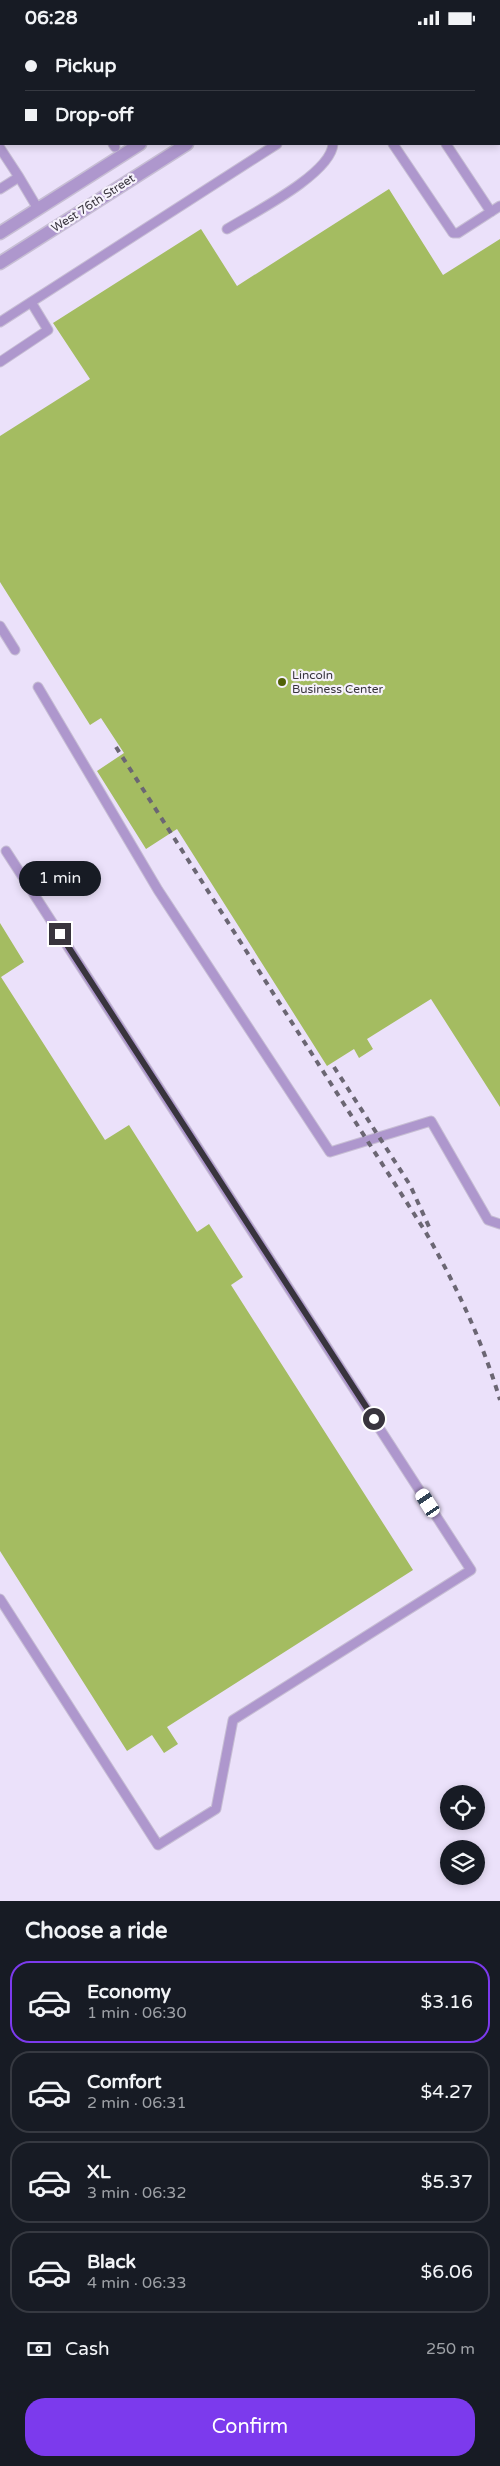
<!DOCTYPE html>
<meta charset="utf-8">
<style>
:root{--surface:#171b24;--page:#242831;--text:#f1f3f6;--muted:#9ea1a6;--line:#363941;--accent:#7c3aed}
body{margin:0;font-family:"Varela Round",sans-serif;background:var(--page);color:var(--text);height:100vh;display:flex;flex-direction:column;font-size:19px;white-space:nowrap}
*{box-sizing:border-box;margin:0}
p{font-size:16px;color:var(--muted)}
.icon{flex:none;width:28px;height:28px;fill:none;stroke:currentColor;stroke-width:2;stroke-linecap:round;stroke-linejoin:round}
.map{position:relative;height:1866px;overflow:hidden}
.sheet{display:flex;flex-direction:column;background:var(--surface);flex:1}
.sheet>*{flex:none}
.guide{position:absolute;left:0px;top:0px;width:500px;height:110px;box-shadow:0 2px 8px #0003;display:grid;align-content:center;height:110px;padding:0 25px;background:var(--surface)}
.buttons{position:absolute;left:440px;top:1750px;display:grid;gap:10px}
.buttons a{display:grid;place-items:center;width:45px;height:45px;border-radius:50%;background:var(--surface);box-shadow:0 2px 8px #0003;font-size:25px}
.end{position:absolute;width:22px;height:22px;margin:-11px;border:6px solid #38343d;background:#fff;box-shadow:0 0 0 2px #fff}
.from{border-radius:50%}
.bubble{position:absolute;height:35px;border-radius:18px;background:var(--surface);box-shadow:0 2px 8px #0003;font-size:16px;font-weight:600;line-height:35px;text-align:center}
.car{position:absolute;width:15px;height:30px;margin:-15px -8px;border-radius:6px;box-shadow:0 0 4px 1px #0007;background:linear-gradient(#fff 24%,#345 0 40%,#fff 0 76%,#345 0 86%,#fff 0)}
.guide b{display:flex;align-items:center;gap:18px;height:48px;font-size:19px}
.guide b+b{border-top:1px solid var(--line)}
.guide i{width:12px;height:12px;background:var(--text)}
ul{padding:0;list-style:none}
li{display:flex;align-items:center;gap:15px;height:82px;margin:0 10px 8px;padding:0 15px;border:2px solid var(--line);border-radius:20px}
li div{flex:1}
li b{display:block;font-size:19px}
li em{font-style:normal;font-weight:600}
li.active{border-color:var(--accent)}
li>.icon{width:45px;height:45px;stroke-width:1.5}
h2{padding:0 25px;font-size:22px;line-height:60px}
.pay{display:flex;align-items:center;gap:12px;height:55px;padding:0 25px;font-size:19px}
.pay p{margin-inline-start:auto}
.cta{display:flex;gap:10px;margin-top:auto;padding:10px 25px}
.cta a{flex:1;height:58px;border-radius:20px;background:var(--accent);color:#fff;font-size:20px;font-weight:600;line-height:58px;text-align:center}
.status{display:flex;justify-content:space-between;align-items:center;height:35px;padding:0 25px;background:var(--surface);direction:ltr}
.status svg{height:14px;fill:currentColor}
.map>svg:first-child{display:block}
</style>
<div class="status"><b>06:28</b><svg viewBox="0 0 49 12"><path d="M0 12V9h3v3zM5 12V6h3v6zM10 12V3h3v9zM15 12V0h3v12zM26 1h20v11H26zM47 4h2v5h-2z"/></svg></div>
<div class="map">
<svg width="500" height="1866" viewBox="0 0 500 1866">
<rect width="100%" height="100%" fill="#ebe1fa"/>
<path fill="#a4bc61" d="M389,154L443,240L500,204V1072L431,964L367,1004L373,1014L359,1023L354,1014L327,1031L177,794L146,814L97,736L124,718L101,683L90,690L0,547V401L90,344L53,288L201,194L237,251Z
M0,888L24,927L1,942L105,1105L129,1090L197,1197L209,1189L243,1242L231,1250L413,1535L167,1692L178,1709L164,1718L152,1700L127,1716L0,1516Z"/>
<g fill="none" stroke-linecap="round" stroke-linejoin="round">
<defs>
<path id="service" d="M149,0L150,1
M267,0V1
M430,0L438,1
M132,1L134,0
M331,1V0
M371,1L374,0
M113,109L115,112
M393,109L453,198H458L500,171
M446,109L491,177
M0,113L19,142
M0,154L19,142L38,174
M227,194C253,178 331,139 333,109
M0,287L277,109
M0,327L48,295L31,267
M0,591L15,615
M38,652L158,855L330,1117L431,1086L488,1185L500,1189
M0,1564L158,1810L216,1774L233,1685L471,1535L6,816"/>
<path id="minor" d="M455,0L456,1
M308,1L310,0
M355,1L357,0
M499,68L500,70
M0,198L140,109
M0,228L187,109"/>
</defs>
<use href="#service" stroke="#c7bed4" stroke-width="11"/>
<use href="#minor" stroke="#c7bed4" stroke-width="15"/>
<use href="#service" stroke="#ae97cd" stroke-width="9"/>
<use href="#minor" stroke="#ae97cd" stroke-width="12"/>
<path stroke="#6b6673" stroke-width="4" stroke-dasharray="6 6" stroke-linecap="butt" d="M116,712L425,1196C456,1250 482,1305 500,1365
M334,1032L410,1150L430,1194"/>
</g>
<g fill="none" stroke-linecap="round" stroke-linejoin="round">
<path stroke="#38343d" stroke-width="6" d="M60,899L374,1384"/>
</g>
<circle fill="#506108" stroke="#f6f2fc" stroke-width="2" cx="282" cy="647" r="5"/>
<g text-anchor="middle" stroke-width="4.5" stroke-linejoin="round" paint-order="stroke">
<g font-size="12" fill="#38343d" stroke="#f6f2fc">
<text transform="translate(93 168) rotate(-33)" y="4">West 76th Street</text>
</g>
<g font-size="12" fill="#38343d" stroke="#f6f2fc" text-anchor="start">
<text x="292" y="644">Lincoln<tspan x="292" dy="14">Business Center</tspan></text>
</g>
</g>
</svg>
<div class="buttons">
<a><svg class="icon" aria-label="locate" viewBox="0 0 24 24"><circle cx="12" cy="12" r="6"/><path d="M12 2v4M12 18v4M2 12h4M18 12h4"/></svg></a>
<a><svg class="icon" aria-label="layers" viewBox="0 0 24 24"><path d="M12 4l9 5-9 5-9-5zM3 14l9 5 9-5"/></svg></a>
</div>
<i class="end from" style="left:374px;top:1384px"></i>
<i class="end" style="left:60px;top:899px"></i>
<div class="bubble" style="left:19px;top:826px;width:82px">1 min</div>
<i class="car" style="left:428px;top:1468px;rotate:327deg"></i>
<div class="guide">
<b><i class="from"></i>Pickup</b>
<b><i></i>Drop-off</b>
</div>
</div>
<section class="sheet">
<h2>Choose a ride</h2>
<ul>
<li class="active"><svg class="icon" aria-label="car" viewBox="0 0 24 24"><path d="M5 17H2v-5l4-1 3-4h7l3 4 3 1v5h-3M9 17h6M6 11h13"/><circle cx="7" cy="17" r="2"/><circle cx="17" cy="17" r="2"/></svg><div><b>Economy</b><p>1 min · 06:30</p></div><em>$3.16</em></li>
<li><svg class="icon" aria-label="car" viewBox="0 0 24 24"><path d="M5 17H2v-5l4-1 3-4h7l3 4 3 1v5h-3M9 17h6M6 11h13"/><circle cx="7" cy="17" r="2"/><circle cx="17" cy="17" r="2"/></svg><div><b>Comfort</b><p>2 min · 06:31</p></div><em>$4.27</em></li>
<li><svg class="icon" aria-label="car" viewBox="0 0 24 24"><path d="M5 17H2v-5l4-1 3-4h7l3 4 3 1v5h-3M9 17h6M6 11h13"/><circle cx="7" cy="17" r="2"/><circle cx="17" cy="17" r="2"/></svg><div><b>XL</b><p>3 min · 06:32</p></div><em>$5.37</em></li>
<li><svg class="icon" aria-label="car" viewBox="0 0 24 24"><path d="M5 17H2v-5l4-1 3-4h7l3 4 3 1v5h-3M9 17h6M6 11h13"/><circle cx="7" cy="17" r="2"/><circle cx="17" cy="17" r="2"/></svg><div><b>Black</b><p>4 min · 06:33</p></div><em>$6.06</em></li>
</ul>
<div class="pay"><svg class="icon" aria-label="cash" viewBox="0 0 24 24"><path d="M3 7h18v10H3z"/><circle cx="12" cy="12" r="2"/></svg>Cash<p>250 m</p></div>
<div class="cta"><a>Confirm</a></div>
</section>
